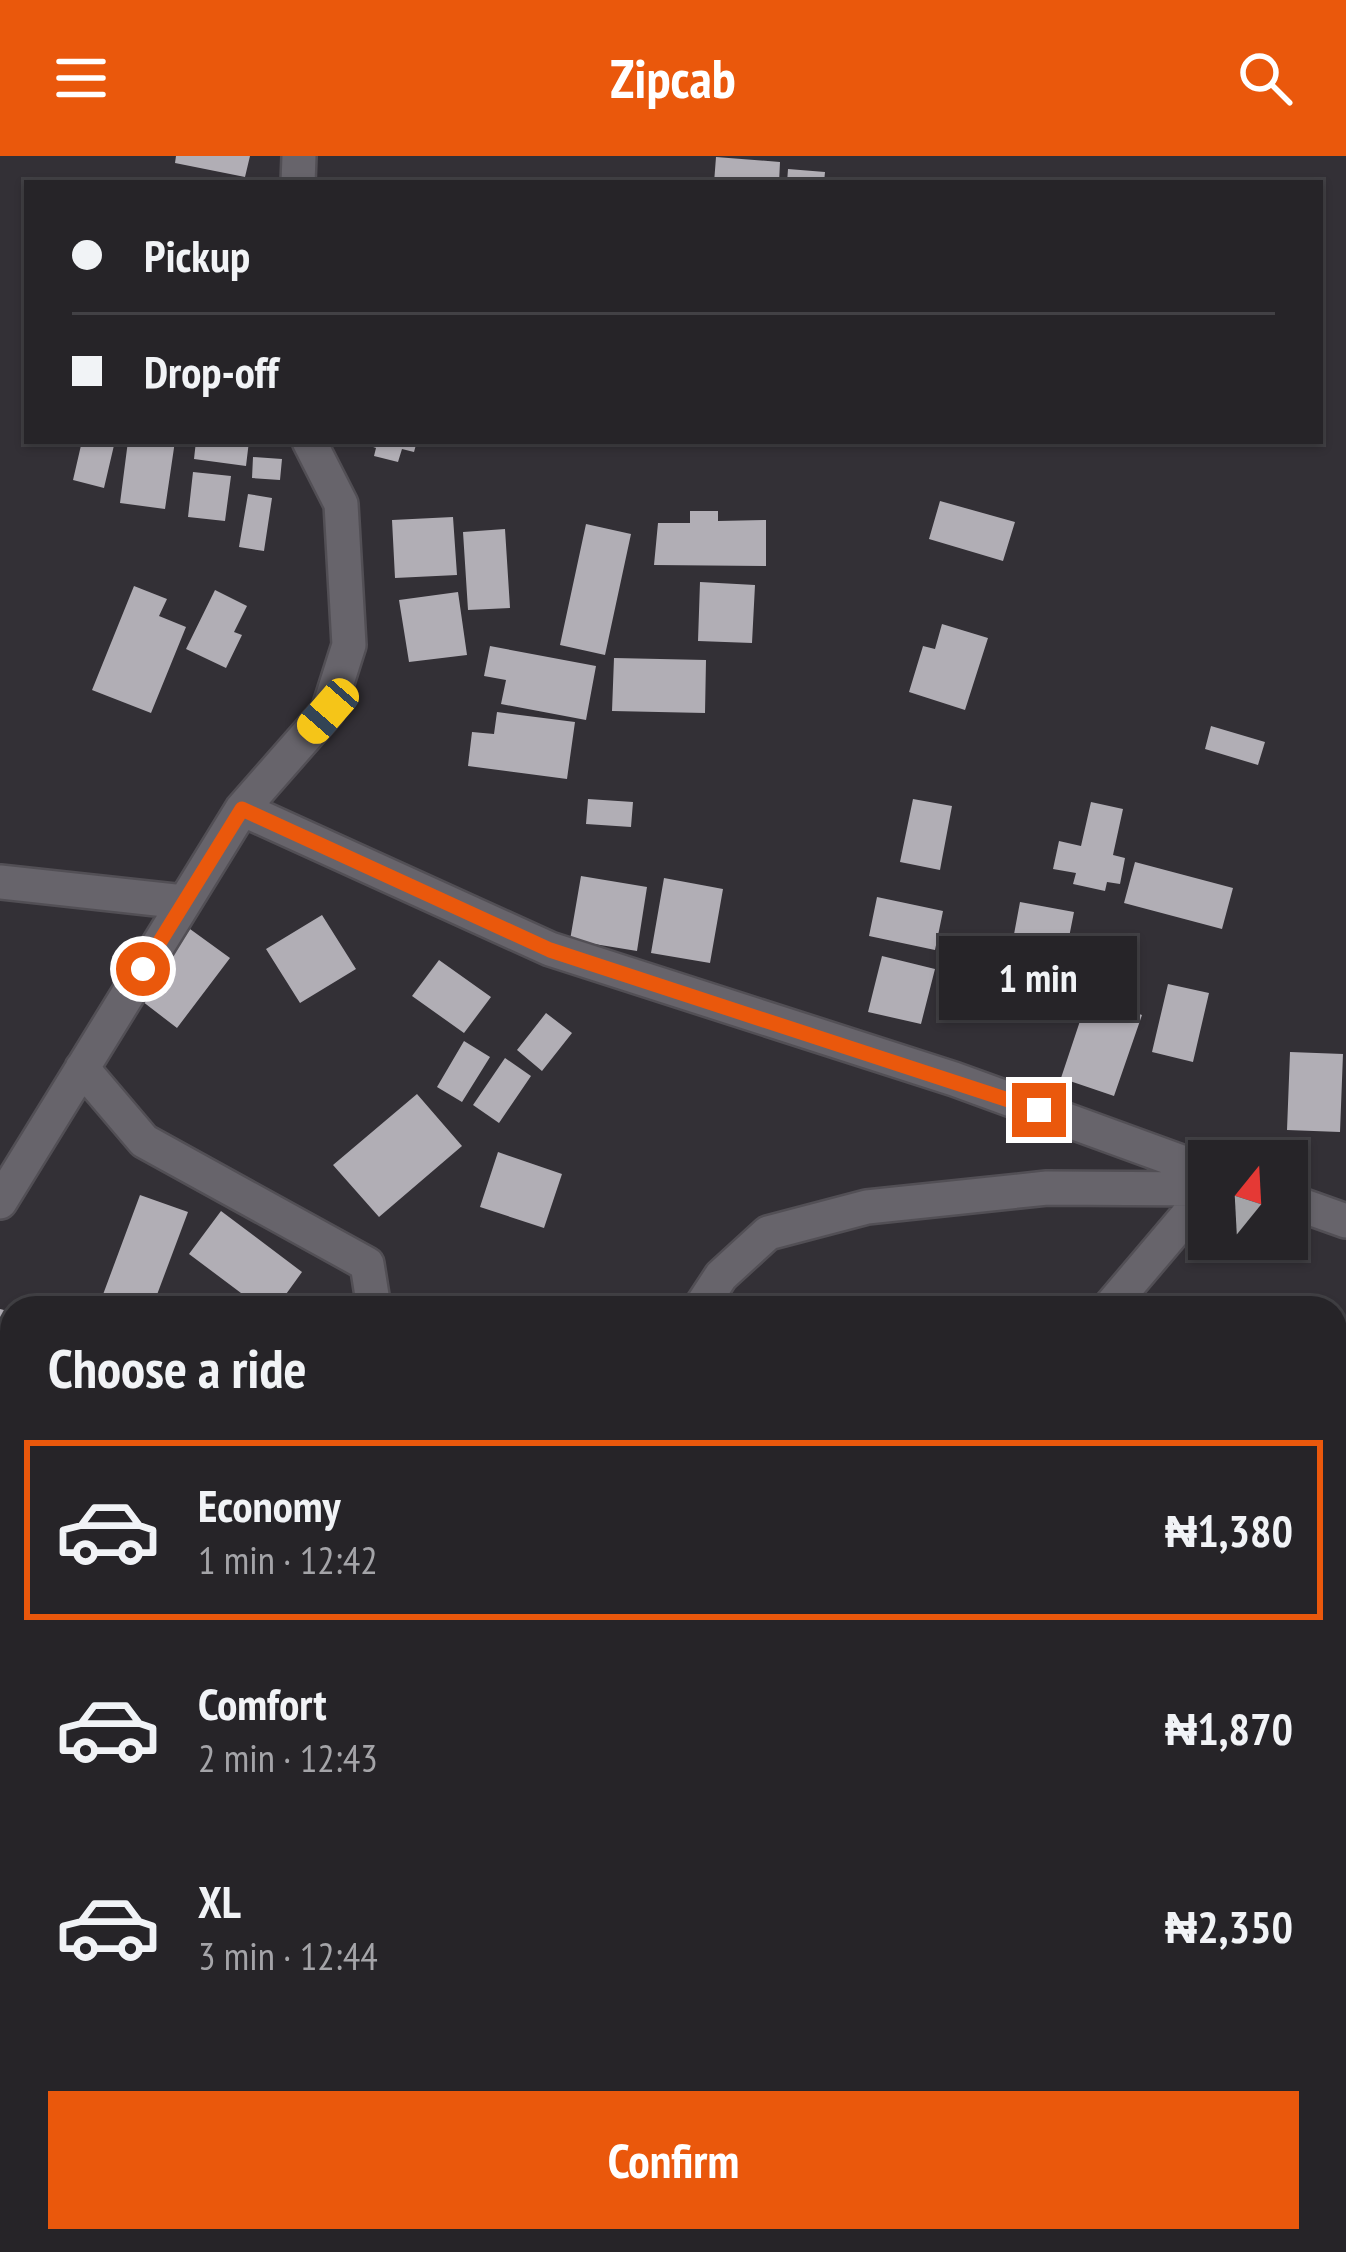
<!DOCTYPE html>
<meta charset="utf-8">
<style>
:root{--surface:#262428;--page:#2e2c30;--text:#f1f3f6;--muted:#a4a4a8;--line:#424145;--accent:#ea580c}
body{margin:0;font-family:"PT Sans Narrow",sans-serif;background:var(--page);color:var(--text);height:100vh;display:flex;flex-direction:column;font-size:45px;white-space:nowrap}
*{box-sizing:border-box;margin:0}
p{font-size:39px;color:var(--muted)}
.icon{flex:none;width:66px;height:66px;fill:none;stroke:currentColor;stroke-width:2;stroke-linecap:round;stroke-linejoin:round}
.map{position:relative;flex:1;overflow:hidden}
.side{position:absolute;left:0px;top:1140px;width:1347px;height:957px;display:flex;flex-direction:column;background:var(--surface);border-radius:36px 36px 0 0;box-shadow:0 3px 9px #0004,0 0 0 3px var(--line)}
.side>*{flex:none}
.top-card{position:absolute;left:24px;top:24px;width:1299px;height:264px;border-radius:0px;box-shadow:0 3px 9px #0004,0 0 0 3px var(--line);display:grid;align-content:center;height:264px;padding:0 48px;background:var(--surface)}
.needle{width:78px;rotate:18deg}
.buttons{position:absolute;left:1188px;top:984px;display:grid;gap:24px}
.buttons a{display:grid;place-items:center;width:120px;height:120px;border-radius:0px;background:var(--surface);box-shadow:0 3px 9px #0004,0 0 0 3px var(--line);font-size:60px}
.end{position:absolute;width:54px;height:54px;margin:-27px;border:15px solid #ea580c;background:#fff;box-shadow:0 0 0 6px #fff}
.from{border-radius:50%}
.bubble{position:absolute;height:84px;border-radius:0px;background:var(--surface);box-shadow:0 3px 9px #0004,0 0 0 3px var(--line);font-size:39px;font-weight:700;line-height:84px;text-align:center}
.car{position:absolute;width:36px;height:72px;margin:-36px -18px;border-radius:15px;box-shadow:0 0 9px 3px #0007;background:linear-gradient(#f5c518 24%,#345 0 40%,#f5c518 0 76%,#345 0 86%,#f5c518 0)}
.top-card b{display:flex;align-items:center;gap:42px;height:114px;font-size:45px}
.top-card b+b{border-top:3px solid var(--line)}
.top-card i{width:30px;height:30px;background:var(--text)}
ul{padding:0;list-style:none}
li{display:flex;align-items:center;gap:36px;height:180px;margin:0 24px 18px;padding:0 24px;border:6px solid transparent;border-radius:0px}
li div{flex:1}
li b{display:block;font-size:45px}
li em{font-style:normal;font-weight:700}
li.current{border-color:var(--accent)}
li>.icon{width:108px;height:108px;stroke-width:1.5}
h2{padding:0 48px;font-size:54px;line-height:144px}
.action{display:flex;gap:24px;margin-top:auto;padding:24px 48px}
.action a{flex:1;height:138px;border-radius:0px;background:var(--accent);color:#fff;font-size:48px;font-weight:700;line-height:138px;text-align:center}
header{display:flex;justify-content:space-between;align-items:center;height:156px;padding:0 48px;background:var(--accent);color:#fff;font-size:54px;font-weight:700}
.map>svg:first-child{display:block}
</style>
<header><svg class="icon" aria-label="menu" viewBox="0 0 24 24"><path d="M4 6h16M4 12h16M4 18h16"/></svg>Zipcab<svg class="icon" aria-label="search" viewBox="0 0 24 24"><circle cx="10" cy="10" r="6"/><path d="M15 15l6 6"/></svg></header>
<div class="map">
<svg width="1346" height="2096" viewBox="0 0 1346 2096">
<rect width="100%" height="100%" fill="#333036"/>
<path fill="#b1aeb5" d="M176,0H250L245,21L175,7Z
M716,1L780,6L779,27H714Z
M788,13L825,16L824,27H787Z
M82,285H115L104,332L73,324Z
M128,285H175L165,353L120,347Z
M196,285H249L246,310L194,303Z
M356,285H417L414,296L402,293L398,306L374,300L376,292Z
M253,301L282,303L280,324L252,322Z
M193,316L231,320L225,365L188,361Z
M248,338L272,342L264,395L239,391Z
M940,345L1015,366L1003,405L929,383Z
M690,355H718V365L766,364V410L654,409L658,367H690Z
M453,361L457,419L395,422L392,364Z
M586,368L631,378L605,499L560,489Z
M505,373L510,452L468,454L463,376Z
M700,426L755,429L752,487L698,485Z
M134,430L167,443L159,460L186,471L151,557L92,534Z
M215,434L247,450L234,476L242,479L226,512L186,493Z
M458,436L467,499L409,506L399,444Z
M942,468L988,482L965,554L909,536L923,490L935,493Z
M490,490L596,510L586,564L501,548L506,524L484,520Z
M614,502L706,504L705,557L612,555Z
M497,556L575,566L567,623L468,610L472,576L494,578Z
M1211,570L1265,586L1258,609L1205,593Z
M588,643L633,646L631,671L586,668Z
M913,643L952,650L940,714L900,706Z
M1091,646L1123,653L1113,699L1125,702L1120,728L1107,726L1105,735L1073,728L1076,717L1053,713L1059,685L1081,690Z
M1135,706L1233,732L1222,773L1124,747Z
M581,720L647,731L637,795L570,784Z
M664,722L723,733L710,807L651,797Z
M877,741L943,755L935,794L869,780Z
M1020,746L1074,756L1057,842L1004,832Z
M322,759L356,813L300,847L266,793Z
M190,773L230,802L177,872L138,842Z
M882,800L935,813L921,868L868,856Z
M439,804L491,841L464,877L412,840Z
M1168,828L1209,837L1193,906L1152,896Z
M1088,841L1142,859L1114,940L1061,922Z
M546,857L572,877L542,915L517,894Z
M464,885L490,901L462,946L437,931Z
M1290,896L1343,898L1340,976L1287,974Z
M505,902L531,920L499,967L473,949Z
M417,938L462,990L379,1061L333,1009Z
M498,996L562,1018L544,1072L480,1051Z
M140,1039L188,1056L152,1152H98Z
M221,1055L302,1116L276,1152H261L189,1098Z
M0,1153L12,1156V1242L0,1238Z
M1335,1275L1346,1280V1401L1335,1427Z
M0,1300L12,1303L9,1388L0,1386Z
M12,1528V1587L0,1582V1558Z
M1335,1722L1346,1727V1813L1335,1837Z
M0,1782L12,1786L7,1840L0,1837Z
M3,1860L12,1863V1935L0,1931Z
M1335,1969L1346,1973V2068L1336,2096H1309L1288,2085H1335Z
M142,2085H198L195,2096Z
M328,2085H405L401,2096H324Z
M522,2085H600L610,2088L607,2096H519Z
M632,2085H700L696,2096H659Z
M723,2085H776L790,2090L787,2096H719Z
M904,2085H954L951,2096H901Z
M969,2085H1027L1022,2096H996Z"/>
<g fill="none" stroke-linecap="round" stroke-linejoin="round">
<defs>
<path id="street" d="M298,27L299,0
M242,653L550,793L954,923L1209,1016
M0,726L184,746
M82,912L144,985L367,1108L374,1152
M1287,1044L1346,1065
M0,1046L242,653L328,555L349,489L341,348L309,285
M700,1152L721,1120L768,1077L867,1051L1047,1032L1209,1033
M1109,1152L1209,1034
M1335,1504L1346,1509
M0,1638L12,1640
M1335,1911L1346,1916
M31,2085L59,2096
M832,2096L837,2085"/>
</defs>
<use href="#street" stroke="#524f55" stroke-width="38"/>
<use href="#street" stroke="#67646b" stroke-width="33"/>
</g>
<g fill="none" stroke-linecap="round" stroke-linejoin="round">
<path stroke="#ea580c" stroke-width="15" d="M143,813L242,653L550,794L1039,954"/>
</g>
</svg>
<div class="buttons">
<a><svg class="needle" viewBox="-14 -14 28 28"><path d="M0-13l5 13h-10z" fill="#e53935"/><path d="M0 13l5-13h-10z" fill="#a4a4a8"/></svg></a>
</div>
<i class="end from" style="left:143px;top:813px"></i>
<i class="end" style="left:1039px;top:954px"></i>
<div class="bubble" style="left:939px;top:780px;width:198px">1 min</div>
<i class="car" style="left:328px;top:555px;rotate:221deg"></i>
<div class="top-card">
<b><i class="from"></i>Pickup</b>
<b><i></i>Drop-off</b>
</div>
<section class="side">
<h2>Choose a ride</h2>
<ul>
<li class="current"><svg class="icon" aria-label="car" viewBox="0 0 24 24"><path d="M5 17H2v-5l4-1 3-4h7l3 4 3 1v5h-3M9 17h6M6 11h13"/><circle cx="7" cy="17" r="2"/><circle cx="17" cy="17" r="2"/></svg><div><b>Economy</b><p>1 min · 12:42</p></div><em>₦1,380</em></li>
<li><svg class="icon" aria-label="car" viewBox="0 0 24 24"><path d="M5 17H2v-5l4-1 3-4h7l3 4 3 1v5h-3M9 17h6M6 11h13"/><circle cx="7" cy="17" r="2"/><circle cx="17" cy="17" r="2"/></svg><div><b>Comfort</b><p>2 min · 12:43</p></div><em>₦1,870</em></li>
<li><svg class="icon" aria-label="car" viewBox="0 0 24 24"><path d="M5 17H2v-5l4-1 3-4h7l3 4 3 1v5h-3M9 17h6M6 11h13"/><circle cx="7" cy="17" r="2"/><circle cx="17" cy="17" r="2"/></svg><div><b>XL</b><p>3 min · 12:44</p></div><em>₦2,350</em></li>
</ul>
<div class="action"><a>Confirm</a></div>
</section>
</div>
